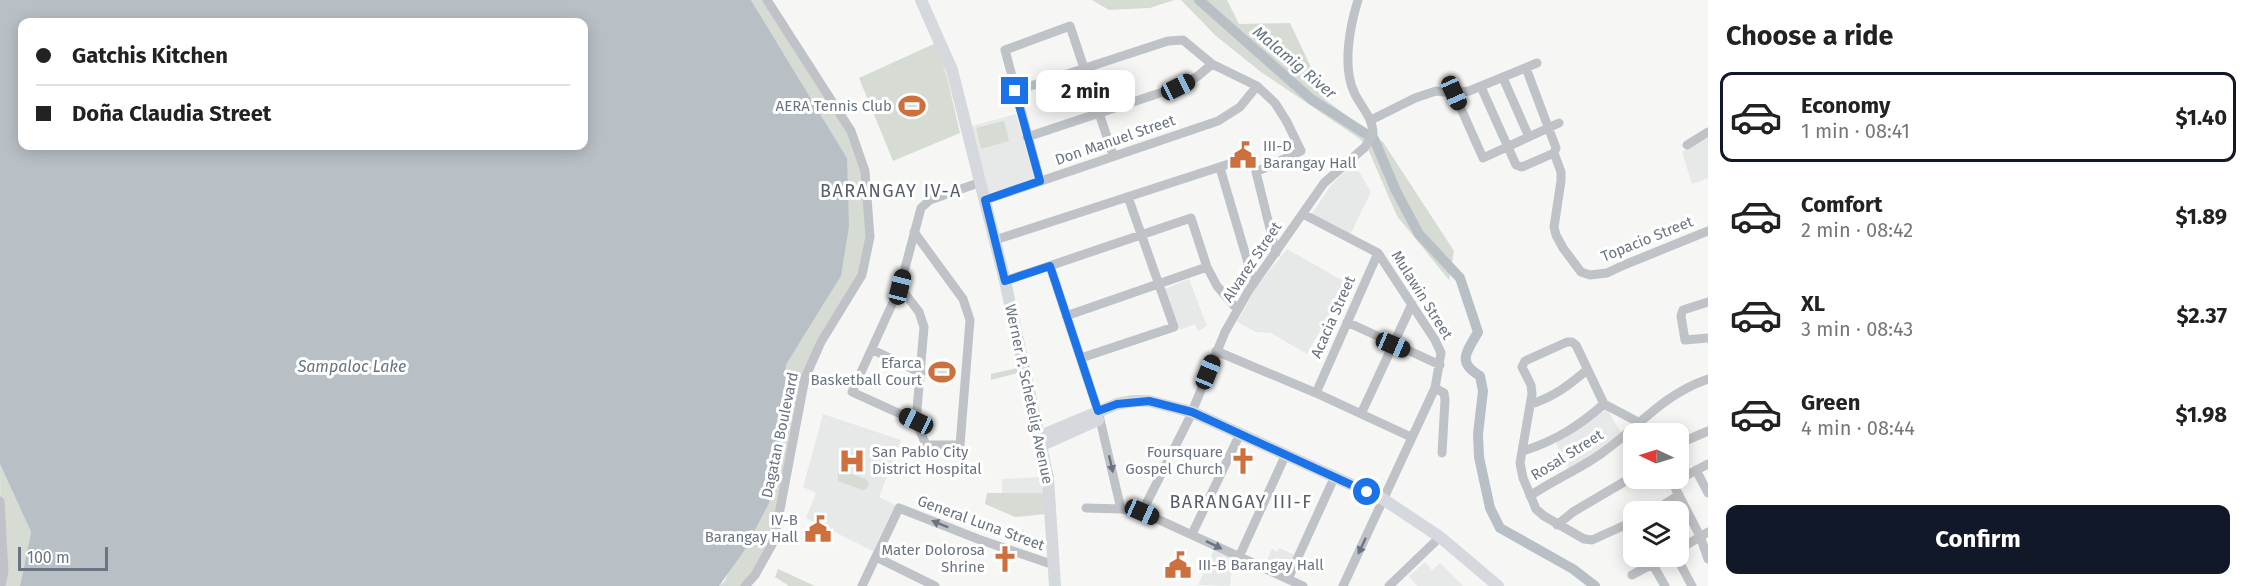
<!DOCTYPE html>
<meta charset="utf-8">
<style>
:root{--surface:#fff;--page:#f2f2f2;--text:#222;--muted:#767676;--line:#e0e0e0;--accent:#111827}
body{margin:0;font-family:"Fira Sans",sans-serif;background:var(--page);color:var(--text);height:100vh;display:flex;flex-direction:column;font-size:22px;white-space:nowrap}
*{box-sizing:border-box;margin:0}
p{font-size:20px;color:var(--muted)}
.icon{flex:none;width:33px;height:33px;fill:none;stroke:currentColor;stroke-width:2;stroke-linecap:round;stroke-linejoin:round}
.map{position:relative;flex:1;overflow:hidden}
.side{display:flex;flex-direction:column;background:var(--surface);width:540px}
.side>*{flex:none}
.banner{position:absolute;left:18px;top:18px;width:570px;height:132px;border-radius:12px;box-shadow:0 3px 15px #0003;display:grid;align-content:center;height:132px;padding:0 18px;background:var(--surface)}
.needle{width:39px;rotate:274deg}
.fabs{position:absolute;left:1623px;top:423px;display:grid;gap:12px}
.fabs a{display:grid;place-items:center;width:66px;height:66px;border-radius:12px;background:var(--surface);box-shadow:0 3px 15px #0003;font-size:30px}
.scale{position:absolute;left:18px;bottom:15px;width:90px;box-sizing:border-box;padding-left:6px;border:3px solid #6a7482;border-top:0;font-size:16px;line-height:21px;white-space:nowrap;color:#6a7482;-webkit-text-stroke:4px #fff;paint-order:stroke}
.end{position:absolute;width:27px;height:27px;margin:-14px;border:8px solid #1a73e8;background:#fff;box-shadow:0 0 0 3px #fff}
.from{border-radius:50%}
.bubble{position:absolute;height:42px;border-radius:12px;background:var(--surface);box-shadow:0 3px 15px #0003;font-size:20px;font-weight:700;line-height:42px;text-align:center}
.car{position:absolute;width:18px;height:36px;margin:-18px -9px;border-radius:8px;box-shadow:0 0 4px 2px #0007;background:linear-gradient(#222 24%,#8ab4d8 0 40%,#222 0 76%,#8ab4d8 0 86%,#222 0)}
.banner b{display:flex;align-items:center;gap:21px;height:57px;font-size:22px}
.banner b+b{border-top:2px solid var(--line)}
.banner i{width:15px;height:15px;background:var(--text)}
ul{padding:0;list-style:none}
li{display:flex;align-items:center;gap:18px;height:90px;margin:0 12px 9px;padding:0 6px;border:3px solid transparent;border-radius:12px}
li div{flex:1}
li b{display:block;font-size:22px}
li em{font-style:normal;font-weight:700}
li.current{border-color:var(--accent)}
li>.icon{width:54px;height:54px;stroke-width:1.5}
h2{padding:0 18px;font-size:27px;line-height:72px}
.button{display:flex;gap:12px;margin-top:auto;padding:12px 18px}
.button a{flex:1;height:69px;border-radius:12px;background:var(--accent);color:#fff;font-size:24px;font-weight:700;line-height:69px;text-align:center}
main{display:flex;flex:1;min-height:0}
.map>svg:first-child{display:block}
</style>
<main>
<div class="map">
<svg width="1708" height="586" viewBox="0 0 1708 586">
<rect width="100%" height="100%" fill="#f6f7f4"/>
<path fill="#e7e9e8" d="M1016,114L1035,180L989,193L972,126Z
M1708,138V178L1692,184L1682,152Z
M1354,163L1371,192L1350,235L1311,215L1331,185Z
M1287,249L1347,283L1307,354L1271,333L1256,332L1237,322L1257,286Z
M1189,279L1207,326L1198,331L1195,324L1180,330L1165,289Z
M1607,409L1622,434L1569,470L1556,443Z
M823,414L901,440L879,497L895,505L873,551L806,518L816,493L803,487Z
M1043,477L1044,493H1002V479Z
M1279,548L1295,555L1286,573L1265,564L1272,549L1277,552Z
M1214,550L1233,558L1230,586L1198,585Z
M1425,562L1432,570L1440,563L1463,586H1417L1409,576Z"/>
<path fill="#d6dbd4" d="M751,0H767L851,131L865,171L870,237L862,275L805,378L774,541L745,586H719L725,581L782,433L786,365L841,276L847,158Z
M1092,0H1174L1150,8L1109,10Z
M1181,0H1227L1239,24L1290,23L1327,101L1383,142L1454,251L1449,280L1397,216L1368,149L1360,139L1261,72L1216,36Z
M936,43L947,77L960,133L893,161L859,78Z
M1004,121L1009,141L981,149L976,128Z
M930,364L954,366V380L930,379Z
M1021,367L1022,372L991,380V374Z
M0,464L31,532L20,586H1Z
M844,471L866,479L869,483L867,489L862,490L838,481V473Z
M987,493H1044L1046,514L1015,517L985,504Z
M778,569L815,586H789L775,577Z"/>
<path fill="#b8c0c6" fill-rule="evenodd" d="M0,0H751L847,158L849,226L841,276L786,365L782,433L769,503L744,551L719,586H20L31,532L0,464ZM22,22H584V146H22Z"/>
<g fill="none" stroke-linecap="round" stroke-linejoin="round">
<path stroke="#b8c0c6" stroke-width="10" d="M1199,0L1311,99L1374,139L1396,191L1419,234L1460,278L1478,332C1467,352 1456,362 1480,376L1483,391L1478,434L1479,457L1490,508L1500,528L1573,569L1595,586"/>
<path stroke="#bfc2c6" stroke-width="9" d="M1526,68L1556,148L1554,153L1561,172V181L1554,227L1556,235L1563,248L1581,272L1590,275L1607,273L1624,265L1708,231
M1503,78L1529,137
M1481,87L1516,165L1522,167L1554,153
M1015,91L1168,41L1183,40L1212,64L1257,86L1275,103L1287,122L1301,151L1256,172L1276,253
M1454,93L1483,158L1559,123
M1371,120L1415,98L1436,91L1454,93L1469,91L1537,63
M1027,137L1178,87L1198,76L1212,64
M1687,145L1708,132
M1220,168L1254,283
M1040,181L1005,50L1070,26L1113,155
M985,200L1218,121L1240,107L1257,86
M1303,214L1378,253L1435,340L1441,353L1435,388L1343,586
M995,240L1238,161
M1050,266L1098,411L1121,509
M1005,281L1191,218L1207,267L1217,286L1237,309
M900,287L919,312L924,327L916,421L926,445H960L970,320L963,299L914,232
M1708,302L1683,310L1681,316L1685,340L1708,338
M1066,316L1207,267
M1347,322L1440,365
M873,350L921,373
M1216,351L1316,393L1411,437
M1081,358L1174,327L1128,197
M1435,388L1444,393L1445,400L1442,453
M1316,393L1378,253
M1531,404C1554,397 1569,385 1587,370
M1361,414L1412,304
M916,421L852,392L900,287L921,208L930,200L981,182
M1678,444L1708,431
M1523,451C1555,441 1579,426 1604,404
M1696,470L1708,493
M1670,478L1700,536L1708,559
M1672,483L1708,464
M1530,496C1553,480 1580,469 1602,453C1640,426 1662,395 1708,379
M0,501L4,571L1,586
M1086,508L1121,509L1142,512L1303,586
M1142,512L1189,419L1225,332L1249,290L1324,183L1365,147L1373,134C1373,117 1360,106 1354,92C1342,66 1350,26 1358,0
M1652,512L1679,495
M1634,521L1592,540L1584,539L1544,516L1536,509L1523,478L1520,463L1532,394L1531,385L1522,367L1525,361L1567,342H1572L1576,345L1604,404L1638,422L1644,434
M1557,525L1573,512L1634,476
M1192,534L1240,434
M1678,550L1708,532
M1676,556L1692,586
M876,557L935,586
M1239,557L1286,454
M1653,565L1665,586
M1632,575L1667,556
M1288,579L1335,476
M745,586L755,575L774,541L805,378L821,342L862,275L870,237L865,171L851,131L767,0
M862,586L899,508L978,539L1054,565
M1389,586L1440,537"/>
<path stroke="#d5d8dc" stroke-width="12" d="M921,0L952,70L1005,281L1048,478L1055,586
M1040,436L1117,404L1132,401H1149L1192,412L1383,499L1440,537L1498,586
M1042,445L1098,420"/>
</g>
<defs><path id="oneway-solid" d="M-6-.8H1V-3.2L6.5 0L1 3.2V.8H-6Z" transform="scale(1.5)"/></defs>
<g fill="#6a7482">
<use href="#oneway-solid" transform="translate(1111 464) rotate(77)"/>
<use href="#oneway-solid" transform="translate(940 524) rotate(-158)"/>
<use href="#oneway-solid" transform="translate(1214 545) rotate(26)"/>
<use href="#oneway-solid" transform="translate(1362 546) rotate(115)"/>
</g>
<g fill="none" stroke-linecap="round" stroke-linejoin="round">
<path stroke="#1a73e8" stroke-width="8" d="M1015,91L1040,181L985,200L1005,281L1050,266L1098,411L1117,404L1149,401L1192,412L1367,492"/>
</g>
<defs>
<symbol id="stadium-bare" viewBox="-9 -9 18 18"><path d="M0-5a6.5 5 0 1 0 0 10a6.5 5 0 1 0 0-10ZM-3.5-1.8h7v3.6h-7Z" fill="#ce703d" stroke="#fff" stroke-width="2.5" paint-order="stroke"/></symbol>
<symbol id="civic-bare" viewBox="-9 -9 18 18"><path d="M-.6-6.5H3V-4.5H.6V-3L4-1V1h2V6H-6V1h2V-1L-.6-3ZM-1.2 2.5V6h2.4V2.5Z" fill="#ce703d" stroke="#fff" stroke-width="2.5" paint-order="stroke"/></symbol>
<symbol id="hospital-bare" viewBox="-9 -9 18 18"><path d="M-5-5h3v3.5h4V-5h3V5h-3V1.5h-4V5h-3Z" fill="#ce703d" stroke="#fff" stroke-width="2.5" paint-order="stroke"/></symbol>
<symbol id="church-bare" viewBox="-9 -9 18 18"><path d="M-1.2-6h2.4v3.5h3.3v2.4h-3.3V6h-2.4V-.1h-3.3v-2.4h3.3Z" fill="#ce703d" stroke="#fff" stroke-width="2.5" paint-order="stroke"/></symbol>
</defs>
<g fill-rule="evenodd">
<use href="#stadium-bare" x="893" y="87" width="38" height="38"/>
<use href="#civic-bare" x="1224" y="136" width="38" height="38"/>
<use href="#stadium-bare" x="923" y="353" width="38" height="38"/>
<use href="#hospital-bare" x="833" y="442" width="38" height="38"/>
<use href="#church-bare" x="1224" y="442" width="38" height="38"/>
<use href="#civic-bare" x="799" y="510" width="38" height="38"/>
<use href="#church-bare" x="986" y="540" width="38" height="38"/>
<use href="#civic-bare" x="1159" y="546" width="38" height="38"/>
</g>
<g text-anchor="middle" stroke-width="6" stroke-linejoin="round" paint-order="stroke">
<g font-size="15" fill="#6a7482" stroke="#fff" text-anchor="end">
<text x="892" y="111">AERA Tennis Club</text>
<text x="1263" y="151" text-anchor="start">III-D<tspan x="1263" dy="17">Barangay Hall</tspan></text>
<text x="922" y="368">Efarca<tspan x="922" dy="17">Basketball Court</tspan></text>
<text x="872" y="457" text-anchor="start">San Pablo City<tspan x="872" dy="17">District Hospital</tspan></text>
<text x="1223" y="457">Foursquare<tspan x="1223" dy="17">Gospel Church</tspan></text>
<text x="798" y="525">IV-B<tspan x="798" dy="17">Barangay Hall</tspan></text>
<text x="985" y="555">Mater Dolorosa<tspan x="985" dy="17">Shrine</tspan></text>
<text x="1198" y="570" text-anchor="start">III-B Barangay Hall</text>
</g>
<g font-size="15" fill="#6a7482" stroke="#fff">
<text transform="translate(1115 140) rotate(-19)" y="5">Don Manuel Street</text>
<text transform="translate(1647 239) rotate(-22)" y="5">Topacio Street</text>
<text transform="translate(1252 262) rotate(-56)" y="5">Alvarez Street</text>
<text transform="translate(1422 295) rotate(58)" y="5">Mulawin Street</text>
<text transform="translate(1333 317) rotate(-66)" y="5">Acacia Street</text>
<text transform="translate(1029 394) rotate(78)" y="5">Werner P. Schetelig Avenue</text>
<text transform="translate(780 435) rotate(-78)" y="5">Dagatan Boulevard</text>
<text transform="translate(1567 455) rotate(-32)" y="5">Rosal Street</text>
<text transform="translate(981 523) rotate(20)" y="5">General Luna Street</text>
</g>
<g font-size="16" font-style="italic" fill="#65747e" stroke="#fff">
<text transform="translate(1295 62) rotate(40)" y="6">Malamig River</text>
<text x="352" y="372">Sampaloc Lake</text>
</g>
<g font-size="18" letter-spacing="1.5" fill="#565e68" stroke="#fff">
<text x="891" y="197">BARANGAY IV-A</text>
<text x="1241" y="508">BARANGAY III-F</text>
</g>
</g>
</svg>
<div class="fabs">
<a><svg class="needle" viewBox="-14 -14 28 28"><path d="M0-13l5 13h-10z" fill="#e53935"/><path d="M0 13l5-13h-10z" fill="#767676"/></svg></a>
<a><svg class="icon" aria-label="layers" viewBox="0 0 24 24"><path d="M12 4l9 5-9 5-9-5zM3 14l9 5 9-5"/></svg></a>
</div>
<div class="scale">100 m</div>
<i class="end from" style="left:1367px;top:492px"></i>
<i class="end" style="left:1015px;top:91px"></i>
<div class="bubble" style="left:1036px;top:70px;width:99px">2 min</div>
<i class="car" style="left:1178px;top:87px;rotate:63deg"></i>
<i class="car" style="left:1454px;top:93px;rotate:156deg"></i>
<i class="car" style="left:900px;top:287px;rotate:14deg"></i>
<i class="car" style="left:1393px;top:345px;rotate:113deg"></i>
<i class="car" style="left:1208px;top:372px;rotate:22deg"></i>
<i class="car" style="left:916px;top:421px;rotate:295deg"></i>
<i class="car" style="left:1142px;top:512px;rotate:114deg"></i>
<div class="banner">
<b><i class="from"></i>Gatchis Kitchen</b>
<b><i></i>Doña Claudia Street</b>
</div>
</div>
<section class="side">
<h2>Choose a ride</h2>
<ul>
<li class="current"><svg class="icon" aria-label="car" viewBox="0 0 24 24"><path d="M5 17H2v-5l4-1 3-4h7l3 4 3 1v5h-3M9 17h6M6 11h13"/><circle cx="7" cy="17" r="2"/><circle cx="17" cy="17" r="2"/></svg><div><b>Economy</b><p>1 min · 08:41</p></div><em>$1.40</em></li>
<li><svg class="icon" aria-label="car" viewBox="0 0 24 24"><path d="M5 17H2v-5l4-1 3-4h7l3 4 3 1v5h-3M9 17h6M6 11h13"/><circle cx="7" cy="17" r="2"/><circle cx="17" cy="17" r="2"/></svg><div><b>Comfort</b><p>2 min · 08:42</p></div><em>$1.89</em></li>
<li><svg class="icon" aria-label="car" viewBox="0 0 24 24"><path d="M5 17H2v-5l4-1 3-4h7l3 4 3 1v5h-3M9 17h6M6 11h13"/><circle cx="7" cy="17" r="2"/><circle cx="17" cy="17" r="2"/></svg><div><b>XL</b><p>3 min · 08:43</p></div><em>$2.37</em></li>
<li><svg class="icon" aria-label="car" viewBox="0 0 24 24"><path d="M5 17H2v-5l4-1 3-4h7l3 4 3 1v5h-3M9 17h6M6 11h13"/><circle cx="7" cy="17" r="2"/><circle cx="17" cy="17" r="2"/></svg><div><b>Green</b><p>4 min · 08:44</p></div><em>$1.98</em></li>
</ul>
<div class="button"><a>Confirm</a></div>
</section>
</main>
